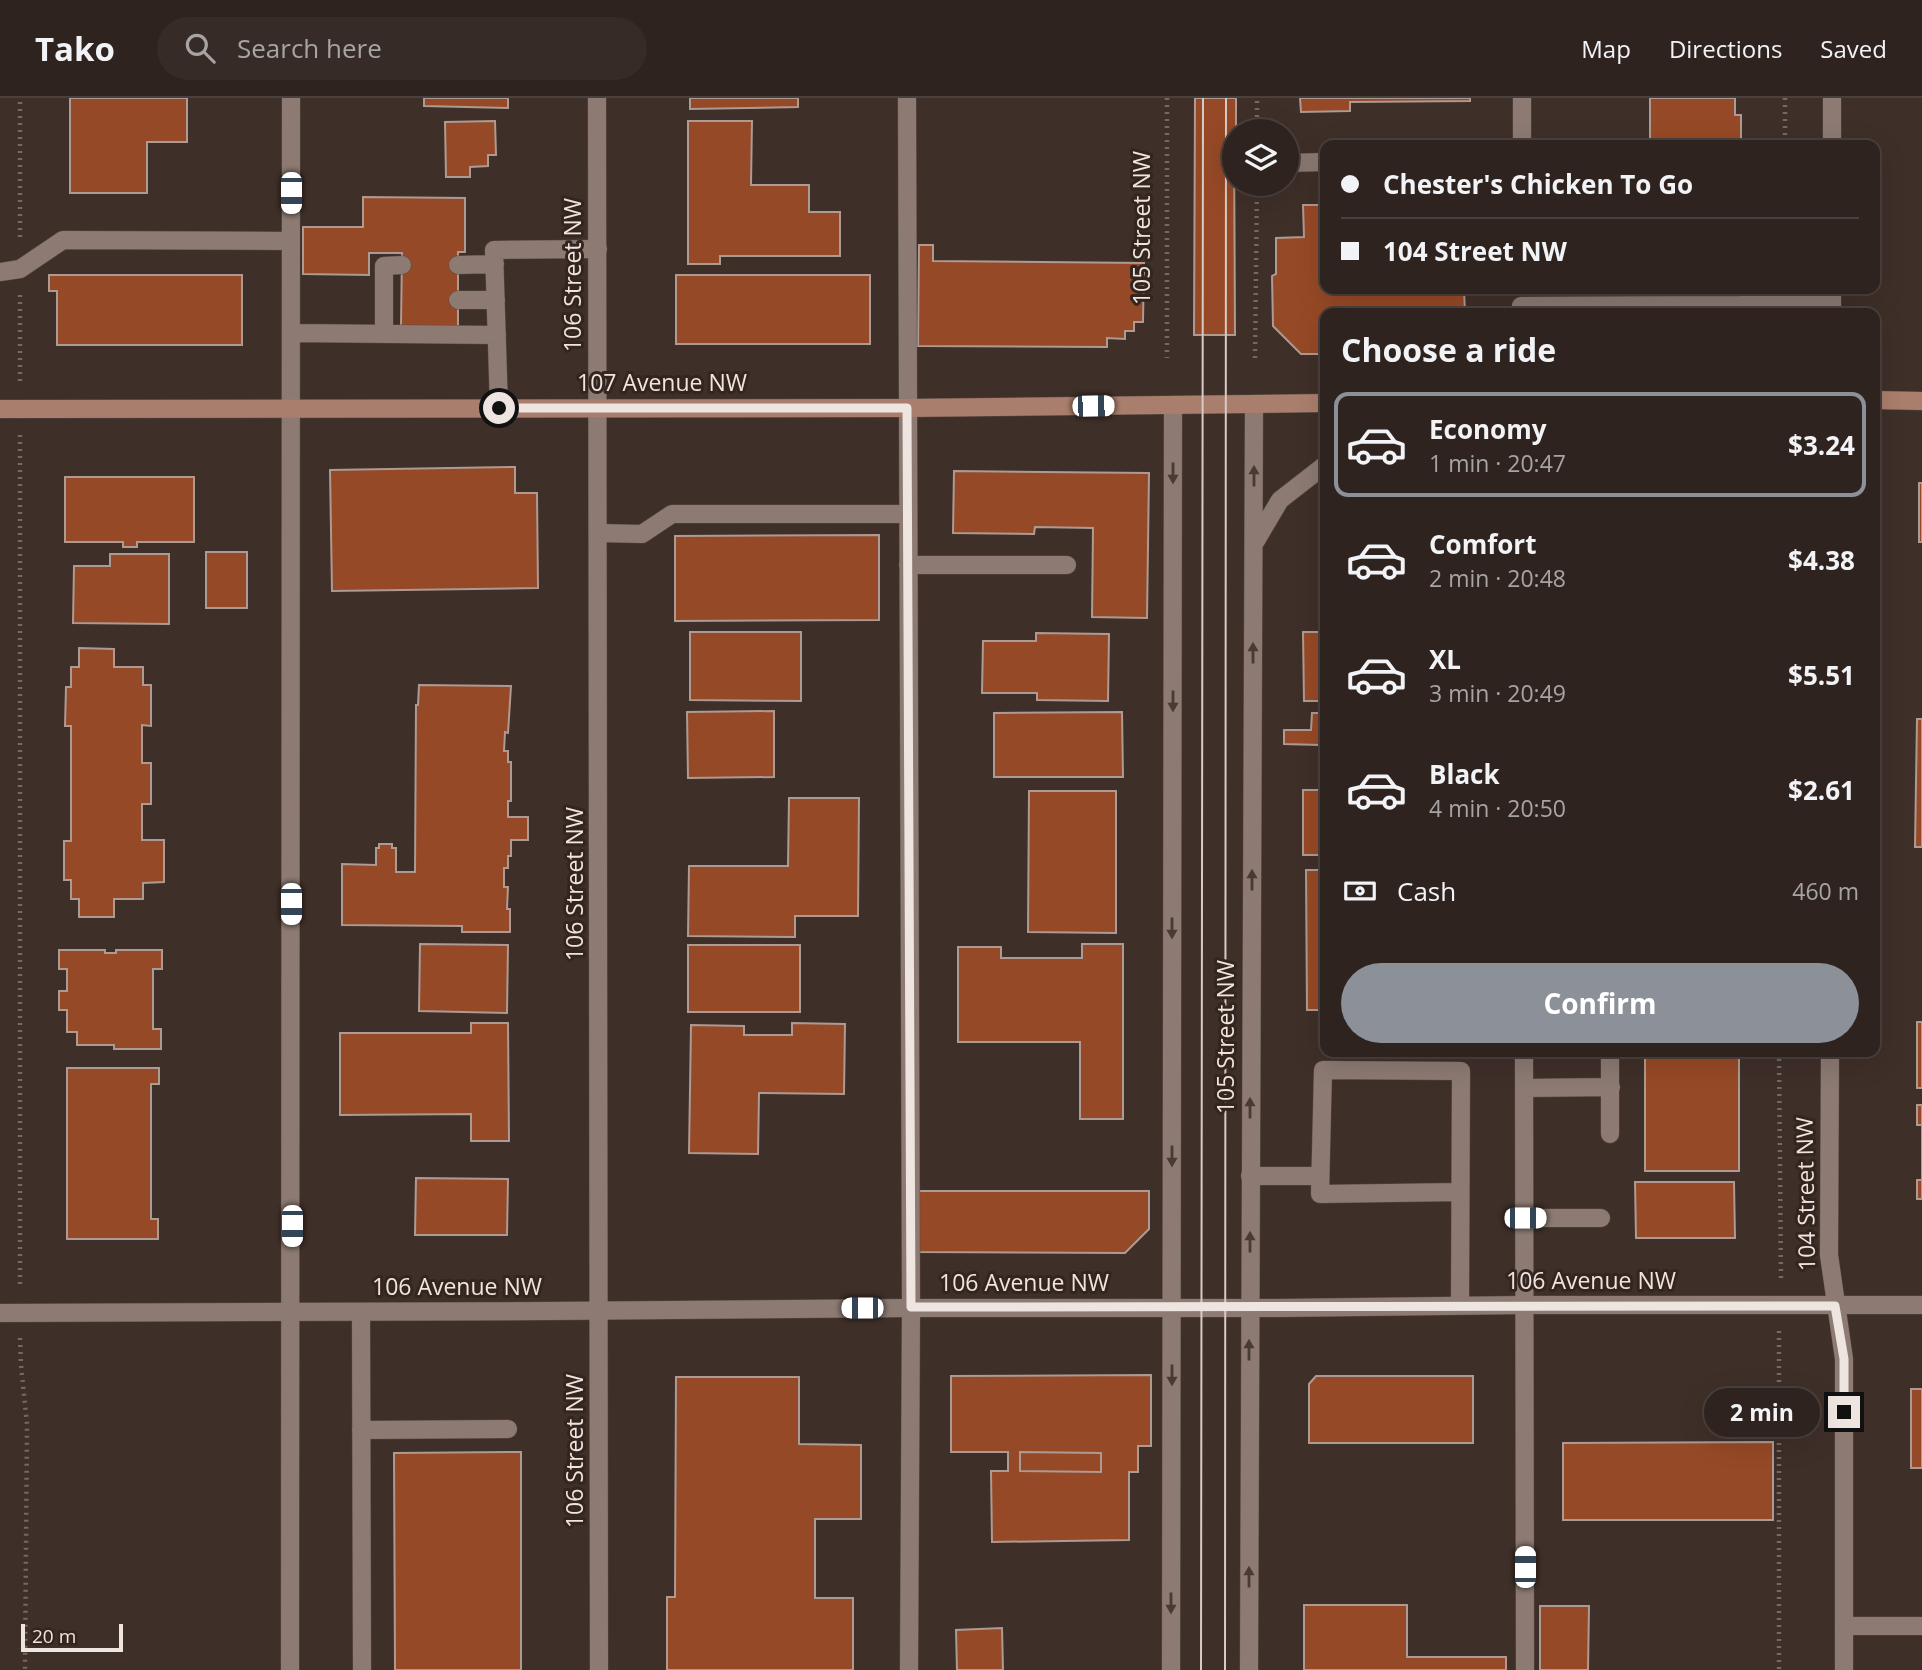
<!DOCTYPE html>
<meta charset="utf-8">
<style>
:root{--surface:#2f231f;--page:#372b28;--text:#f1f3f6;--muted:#a7a4a4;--line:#4a403d;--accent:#8c9099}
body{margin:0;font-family:"Open Sans",sans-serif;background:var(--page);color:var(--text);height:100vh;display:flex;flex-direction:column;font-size:26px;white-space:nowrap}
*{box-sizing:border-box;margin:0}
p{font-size:23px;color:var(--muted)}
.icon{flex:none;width:38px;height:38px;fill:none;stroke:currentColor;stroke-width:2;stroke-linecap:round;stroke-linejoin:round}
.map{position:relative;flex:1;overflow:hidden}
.details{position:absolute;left:1320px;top:210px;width:560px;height:749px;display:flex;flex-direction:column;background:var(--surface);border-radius:14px;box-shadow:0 7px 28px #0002,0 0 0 2px var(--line)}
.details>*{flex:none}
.top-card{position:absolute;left:1320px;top:42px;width:560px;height:154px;border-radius:14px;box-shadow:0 7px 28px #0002,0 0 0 2px var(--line);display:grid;align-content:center;height:154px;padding:0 21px;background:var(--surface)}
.controls{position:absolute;left:1222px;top:21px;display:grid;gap:14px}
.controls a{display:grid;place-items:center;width:77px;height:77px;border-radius:50%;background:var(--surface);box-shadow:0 7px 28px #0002,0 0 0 2px var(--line);font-size:35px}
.scale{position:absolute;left:21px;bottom:18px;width:102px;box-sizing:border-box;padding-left:7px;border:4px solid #eee4e0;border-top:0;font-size:19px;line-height:24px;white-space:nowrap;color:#eee4e0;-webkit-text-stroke:5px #34251f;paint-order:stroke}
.end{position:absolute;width:32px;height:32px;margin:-16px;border:9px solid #eee4e0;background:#111;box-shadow:0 0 0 4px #111}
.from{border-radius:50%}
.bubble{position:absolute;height:49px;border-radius:24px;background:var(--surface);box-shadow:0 7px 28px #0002,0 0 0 2px var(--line);font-size:23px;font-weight:700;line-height:49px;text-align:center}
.car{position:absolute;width:21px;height:42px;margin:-21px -10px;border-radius:9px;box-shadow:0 0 5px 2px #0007;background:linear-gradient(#fff 24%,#345 0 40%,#fff 0 76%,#345 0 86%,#fff 0)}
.top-card b{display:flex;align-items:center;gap:24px;height:66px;font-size:26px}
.top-card b+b{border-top:2px solid var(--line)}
.top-card i{width:18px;height:18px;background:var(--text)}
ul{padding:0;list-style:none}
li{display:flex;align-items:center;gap:21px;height:105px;margin:0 14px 10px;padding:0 7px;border:4px solid transparent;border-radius:14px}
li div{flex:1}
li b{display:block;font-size:26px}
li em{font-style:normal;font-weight:700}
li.selected{border-color:var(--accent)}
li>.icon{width:63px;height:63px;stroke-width:1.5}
h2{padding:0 21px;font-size:32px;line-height:84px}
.pay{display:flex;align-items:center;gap:18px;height:77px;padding:0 21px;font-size:26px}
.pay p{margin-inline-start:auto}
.primary-button{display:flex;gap:14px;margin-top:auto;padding:14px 21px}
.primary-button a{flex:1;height:80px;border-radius:42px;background:var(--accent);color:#fff;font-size:28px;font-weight:700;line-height:80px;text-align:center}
header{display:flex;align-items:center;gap:42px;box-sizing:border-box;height:98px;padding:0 35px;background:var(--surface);border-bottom:2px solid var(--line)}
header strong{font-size:33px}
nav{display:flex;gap:38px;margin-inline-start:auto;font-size:24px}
.search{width:490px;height:63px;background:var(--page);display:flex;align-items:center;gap:18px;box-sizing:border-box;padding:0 24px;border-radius:38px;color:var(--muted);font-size:26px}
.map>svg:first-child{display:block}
</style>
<header>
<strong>Tako</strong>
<div class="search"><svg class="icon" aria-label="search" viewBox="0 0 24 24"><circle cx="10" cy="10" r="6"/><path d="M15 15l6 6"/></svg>Search here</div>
<nav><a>Map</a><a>Directions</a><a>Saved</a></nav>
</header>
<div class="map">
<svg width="1922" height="1572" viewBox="0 0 1922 1572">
<rect width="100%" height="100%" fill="#3f2f29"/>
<path fill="#964926" stroke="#ad9a92" stroke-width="2" d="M70,0H187V44H147V95H70Z
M424,0H508V10L424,8Z
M690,0H798V9L690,11Z
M1195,0H1236V33H1234L1235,237H1194Z
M1300,0H1470V3L1350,4V13L1301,14Z
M1650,0H1735V17H1741V47H1650Z
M495,23L496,57H488V68L470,69V79H446L445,24Z
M688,23H752L751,87H809V114H840V158H720V166H688Z
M363,99L465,100V154H458V228H401L402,155H369V177L303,176V129H363Z
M1303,107H1325V191H1464L1465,215H1325V256H1301L1273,228L1272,178L1276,176V140L1304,139Z
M919,147H933V163L1144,165L1143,224H1134V233H1125V241L1107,240V249L918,248Z
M49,177H242V247H57V193H49Z
M676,177H870V246H676Z
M515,369V395H537L538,490L332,493L330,372Z
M954,373L1149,375L1147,520L1092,519L1093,430L1035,429L1034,436L953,435Z
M65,379H194V444H137V449H123V444H65Z
M1919,385H1922V444H1919Z
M879,437V522L675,523V438Z
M206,454H247V510H206Z
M110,456H169V526L73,525L74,468H110Z
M690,534H801V603L690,602Z
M1303,534H1325V603H1304Z
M1036,535L1109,536L1108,603L1037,602V595H982L983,543H1036Z
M79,550L114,551V569H143V587H151V628L142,627V665H151V706H142V742H164V784L143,785V801H114V819H79V801H71V782H64V743H71V628H65L66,589H71V569H79Z
M419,587L511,588L508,635L505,634L504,653H508V664H511V703H508V719H528V742H511V758H508V770H504V789H508L507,811H510V834H462V828L342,827V766L376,767V750H379V746H392V750H396V774H415L416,607H418Z
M774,613V679L688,680L687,614Z
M1122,614L1123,679H994V615Z
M1312,615H1325V664H1320V647L1284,646V632H1311Z
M1917,621H1922V749H1915Z
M1303,692H1325V757H1303Z
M1029,693H1116V835L1028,834Z
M789,700H859L858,818H795V839L688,838L689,768H788Z
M1306,772H1325V912H1307Z
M420,846L508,847L507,915L419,913Z
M1082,846H1123V1021H1080V944H958V849H1001V860H1082Z
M688,847H800V914H688Z
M59,852H105V855H116V852H162V871H153V931H161V951H114V947H77V934H67V912H59V893H67V871H59Z
M1917,924H1922V990H1917Z
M471,925H508L509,1043H471V1016L340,1017V935H471Z
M792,925L845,926L844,996L759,995L758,1056L689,1055L691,927L744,928V937H792Z
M1645,954H1739V1073H1645Z
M67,970H159V986H151V1121H158V1141H67Z
M1917,1007H1922V1101H1917V1082H1922V1027H1917Z
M416,1080L508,1081L507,1137H415Z
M1635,1084H1734L1735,1140H1636Z
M917,1093H1149V1131L1125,1155L917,1154Z
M1151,1277V1348H1138V1374H1129V1442L992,1444L991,1373H1008V1354H951V1278Z
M1316,1278H1473V1345H1309V1286Z
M676,1279H799V1346L861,1347V1421H815V1500H853V1572H667V1499H675Z
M1911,1291H1922V1370H1911Z
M1773,1344V1422H1563V1345Z
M521,1354V1572H395L394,1355Z
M1020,1354L1101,1355V1374L1020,1373Z
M1304,1507H1407V1559H1506V1572H1304Z
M1540,1508H1589L1588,1572H1540Z
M1002,1530L1003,1572H957L956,1532Z"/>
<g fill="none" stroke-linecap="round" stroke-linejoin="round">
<defs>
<path id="service" d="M907,0L911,1210L909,1572
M1522,0V47
M1286,65L1325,64
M458,167L495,166
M0,174L20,171L63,142L291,143
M458,202H496
M1741,207L1790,205L1832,197
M1521,208L1741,207V215
M292,235L497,237
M384,236V168L402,167
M499,310L494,152L598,151
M598,435L642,436L672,416H907
M908,467H1067
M1524,954L1525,1572
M1524,990L1611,989
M1610,1036V954
M1250,1078H1320
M1525,1120H1601
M1460,1207L1461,973L1323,972L1320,1096L1460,1094
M361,1214L362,1572
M361,1332L508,1331
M1844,1528H1922
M290,1572L291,0"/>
<path id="minor" d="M597,0L599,1572
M1832,0V47
M1832,215V191
M1830,954L1829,1157L1844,1261V1572"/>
<path id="tertiary" d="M1254,446L1280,402L1325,367
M0,1215L549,1213L911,1210H1279L1525,1207H1922
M1171,1572L1173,307
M1249,1572L1254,306"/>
<path id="secondary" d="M1874,302L1922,303
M0,311L907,310L1325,305"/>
</defs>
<use href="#service" stroke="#594c47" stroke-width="19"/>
<use href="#minor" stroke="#594c47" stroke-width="19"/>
<use href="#tertiary" stroke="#594c47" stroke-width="19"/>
<use href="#secondary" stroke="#594c47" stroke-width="19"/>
<path stroke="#766863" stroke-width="4.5" stroke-dasharray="2 5" stroke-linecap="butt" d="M1167,0V260
M1785,0V47
M1257,33V0
M20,139V0
M20,197V286
M1255,260L1257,86
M20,337V1189
M1779,954L1781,1183
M1779,1233V1572
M20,1240L21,1267L27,1326L25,1572"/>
<use href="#service" stroke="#8c7a73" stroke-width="18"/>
<use href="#minor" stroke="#8c7a73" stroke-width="18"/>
<use href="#tertiary" stroke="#8c7a73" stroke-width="18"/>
<use href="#secondary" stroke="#aa7e6c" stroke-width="18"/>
<path stroke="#d6cbc7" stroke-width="2" d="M1201,1572L1203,0
M1225,1572L1226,0"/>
</g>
<defs><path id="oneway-solid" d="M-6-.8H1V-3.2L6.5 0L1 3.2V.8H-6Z" transform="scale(1.75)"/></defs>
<g fill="#4a3a34">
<use href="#oneway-solid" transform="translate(1173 375) rotate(90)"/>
<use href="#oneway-solid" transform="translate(1254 378) rotate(-90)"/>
<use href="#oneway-solid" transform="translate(1253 555) rotate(-90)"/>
<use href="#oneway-solid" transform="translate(1173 603) rotate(90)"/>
<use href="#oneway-solid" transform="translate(1252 782) rotate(-90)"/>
<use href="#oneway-solid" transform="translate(1172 830) rotate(90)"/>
<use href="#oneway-solid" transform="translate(1250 1010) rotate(-90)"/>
<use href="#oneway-solid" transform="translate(1172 1058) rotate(90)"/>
<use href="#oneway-solid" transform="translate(1250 1144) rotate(-90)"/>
<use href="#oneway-solid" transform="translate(1249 1252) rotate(-90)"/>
<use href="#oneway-solid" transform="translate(1172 1277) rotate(90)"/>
<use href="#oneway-solid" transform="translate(1249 1479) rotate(-90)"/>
<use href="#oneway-solid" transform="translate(1171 1505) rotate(90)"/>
</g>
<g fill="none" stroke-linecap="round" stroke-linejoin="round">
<path stroke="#eee4e0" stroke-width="9" d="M499,310H907L911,1209C1219,1209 1527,1208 1835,1208L1844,1261V1314"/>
</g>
<g text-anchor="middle" stroke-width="6" stroke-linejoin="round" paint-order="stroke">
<g font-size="23" fill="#eee4e0" stroke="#34251f">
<text transform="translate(1142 130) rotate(-90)" y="8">105 Street NW</text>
<text transform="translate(573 177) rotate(-90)" y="8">106 Street NW</text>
<text x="662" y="293">107 Avenue NW</text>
<text transform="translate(575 786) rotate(-90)" y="8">106 Street NW</text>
<text transform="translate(1226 939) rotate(-90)" y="8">105 Street NW</text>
<text transform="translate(1806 1096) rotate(-91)" y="8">104 Street NW</text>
<text x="1591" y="1191">106 Avenue NW</text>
<text x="1024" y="1193">106 Avenue NW</text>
<text x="457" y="1197">106 Avenue NW</text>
<text transform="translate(575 1353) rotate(-90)" y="8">106 Street NW</text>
</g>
</g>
</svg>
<div class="controls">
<a><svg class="icon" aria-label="layers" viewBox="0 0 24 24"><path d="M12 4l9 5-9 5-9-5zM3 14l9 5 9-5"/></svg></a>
</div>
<div class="scale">20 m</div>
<i class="end from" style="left:499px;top:310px"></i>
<i class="end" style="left:1844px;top:1314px"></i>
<div class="bubble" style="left:1704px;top:1290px;width:116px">2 min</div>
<i class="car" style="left:291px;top:95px;rotate:180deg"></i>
<i class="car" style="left:1093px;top:308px;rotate:89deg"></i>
<i class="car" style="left:291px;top:806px;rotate:180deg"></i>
<i class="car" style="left:1525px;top:1120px;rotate:90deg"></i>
<i class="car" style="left:292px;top:1128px;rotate:180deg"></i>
<i class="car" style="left:862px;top:1210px;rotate:270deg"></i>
<i class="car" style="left:1525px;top:1469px;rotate:0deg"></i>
<div class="top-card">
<b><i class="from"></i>Chester's Chicken To Go</b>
<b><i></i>104 Street NW</b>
</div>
<section class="details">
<h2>Choose a ride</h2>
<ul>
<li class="selected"><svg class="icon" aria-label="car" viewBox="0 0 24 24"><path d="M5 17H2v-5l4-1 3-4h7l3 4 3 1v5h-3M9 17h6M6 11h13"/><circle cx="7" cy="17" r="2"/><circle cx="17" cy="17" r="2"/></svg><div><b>Economy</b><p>1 min · 20:47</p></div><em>$3.24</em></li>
<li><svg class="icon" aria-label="car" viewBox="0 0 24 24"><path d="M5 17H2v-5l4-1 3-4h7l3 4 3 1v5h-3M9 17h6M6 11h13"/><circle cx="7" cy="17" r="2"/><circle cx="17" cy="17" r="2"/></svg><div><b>Comfort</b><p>2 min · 20:48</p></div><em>$4.38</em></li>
<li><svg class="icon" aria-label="car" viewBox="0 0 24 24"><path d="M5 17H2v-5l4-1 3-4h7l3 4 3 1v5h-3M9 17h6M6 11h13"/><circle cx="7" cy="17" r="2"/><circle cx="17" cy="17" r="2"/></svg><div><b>XL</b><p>3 min · 20:49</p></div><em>$5.51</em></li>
<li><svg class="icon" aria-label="car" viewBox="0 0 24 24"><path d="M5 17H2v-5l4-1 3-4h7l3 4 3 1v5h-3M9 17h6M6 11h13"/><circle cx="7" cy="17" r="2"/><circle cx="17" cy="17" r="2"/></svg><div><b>Black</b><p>4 min · 20:50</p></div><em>$2.61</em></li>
</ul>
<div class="pay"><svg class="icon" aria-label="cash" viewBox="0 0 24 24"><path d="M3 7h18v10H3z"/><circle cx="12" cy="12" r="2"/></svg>Cash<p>460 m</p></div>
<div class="primary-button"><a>Confirm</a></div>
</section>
</div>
